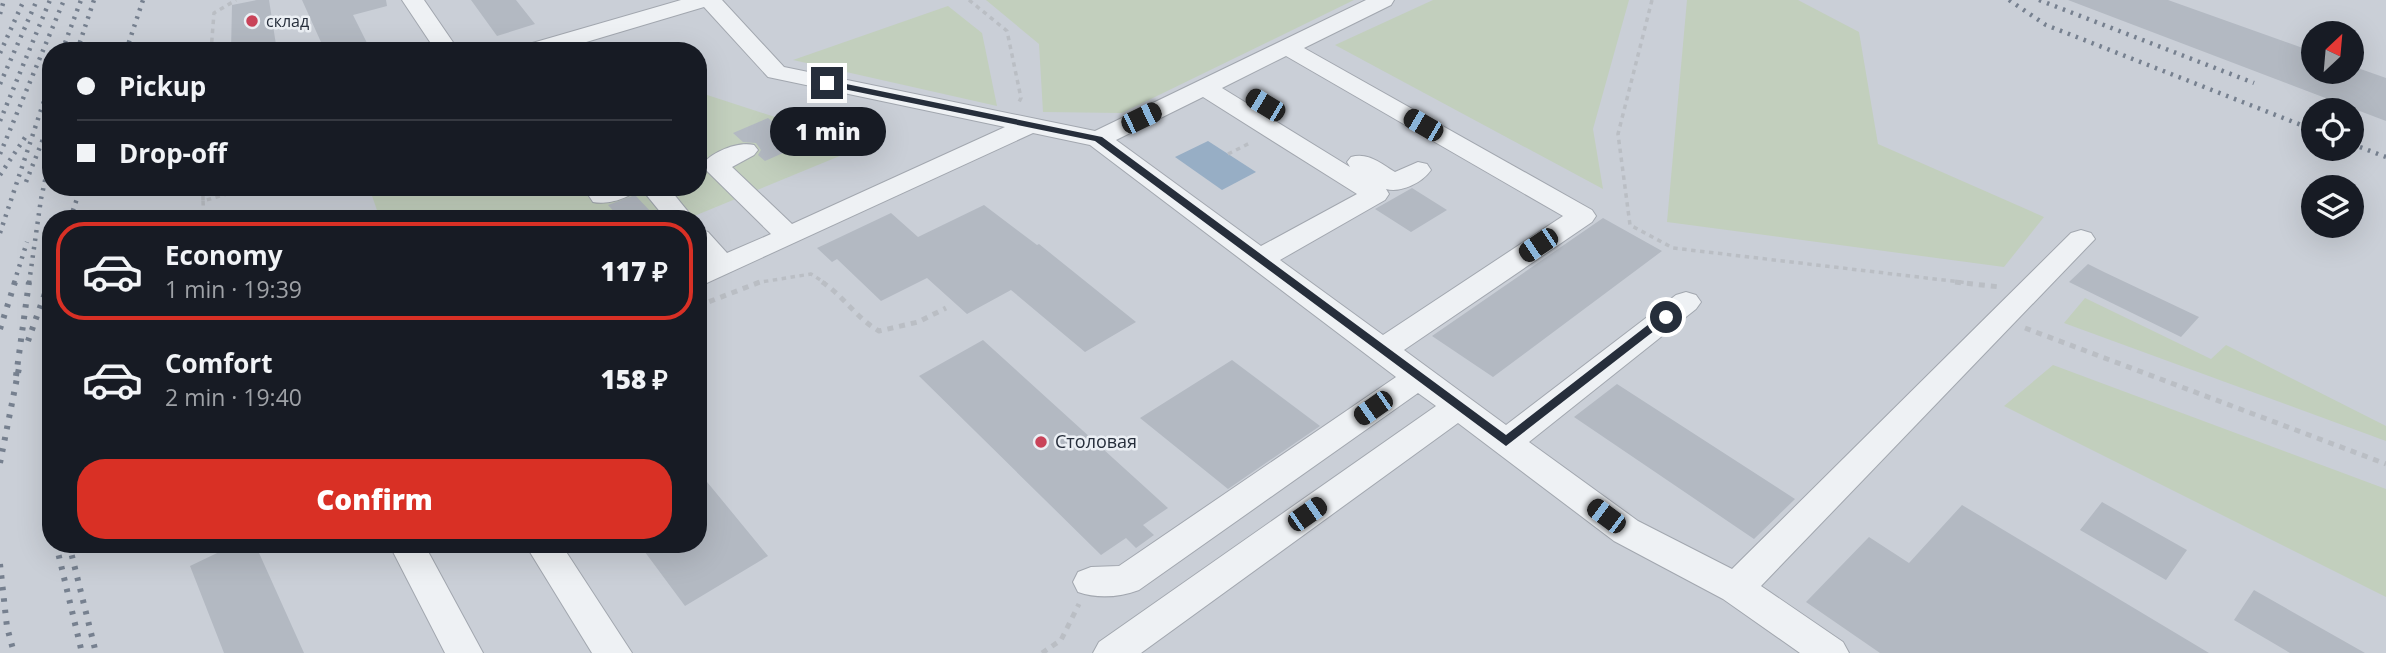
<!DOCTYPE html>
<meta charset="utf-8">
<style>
:root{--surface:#171b24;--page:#20242c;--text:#f1f3f6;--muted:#9ea1a6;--line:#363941;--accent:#d93025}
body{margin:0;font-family:"Open Sans",sans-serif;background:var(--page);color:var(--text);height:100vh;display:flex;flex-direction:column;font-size:26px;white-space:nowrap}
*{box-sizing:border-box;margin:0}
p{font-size:23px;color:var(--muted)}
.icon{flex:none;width:38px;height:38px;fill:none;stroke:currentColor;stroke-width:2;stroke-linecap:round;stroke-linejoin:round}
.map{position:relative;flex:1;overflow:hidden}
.sheet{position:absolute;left:42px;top:210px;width:665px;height:343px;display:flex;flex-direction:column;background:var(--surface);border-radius:28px;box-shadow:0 7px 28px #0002}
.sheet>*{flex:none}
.hud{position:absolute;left:42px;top:42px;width:665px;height:154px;border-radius:28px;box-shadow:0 7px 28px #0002;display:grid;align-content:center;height:154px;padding:0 35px;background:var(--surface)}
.needle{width:46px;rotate:26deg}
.controls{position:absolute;left:2301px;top:21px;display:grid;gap:14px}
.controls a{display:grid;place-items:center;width:63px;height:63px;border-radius:50%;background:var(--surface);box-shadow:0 7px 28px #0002;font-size:35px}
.end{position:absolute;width:32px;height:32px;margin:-16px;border:9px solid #262e3b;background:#fff;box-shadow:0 0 0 4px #fff}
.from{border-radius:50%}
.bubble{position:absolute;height:49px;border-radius:24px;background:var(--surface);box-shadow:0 7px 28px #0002;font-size:23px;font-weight:800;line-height:49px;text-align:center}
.car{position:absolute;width:21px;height:42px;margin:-21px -10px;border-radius:9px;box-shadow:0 0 5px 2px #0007;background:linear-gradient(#222 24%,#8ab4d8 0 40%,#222 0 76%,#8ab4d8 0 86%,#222 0)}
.hud b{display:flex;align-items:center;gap:24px;height:66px;font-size:26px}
.hud b+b{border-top:2px solid var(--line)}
.hud i{width:18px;height:18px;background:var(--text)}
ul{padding:12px 0 0;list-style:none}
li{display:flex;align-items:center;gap:21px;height:98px;margin:0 14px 10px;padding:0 21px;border:4px solid transparent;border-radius:28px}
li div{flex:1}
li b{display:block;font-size:26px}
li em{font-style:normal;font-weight:800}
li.on{border-color:var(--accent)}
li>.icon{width:63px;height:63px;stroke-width:1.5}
.action{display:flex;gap:14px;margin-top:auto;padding:14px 35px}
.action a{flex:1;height:80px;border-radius:28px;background:var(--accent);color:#fff;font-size:28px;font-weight:800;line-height:80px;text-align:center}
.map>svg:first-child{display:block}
</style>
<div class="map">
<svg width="2386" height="653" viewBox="0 0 2386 653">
<rect width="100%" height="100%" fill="#dce0e6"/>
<path fill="#cacfd7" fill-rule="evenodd" d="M0,0H2386V653H0ZM2314,33H2352V72H2314ZM51,51H698V187H51ZM2314,110H2352V149H2314ZM2314,187H2352V226H2314ZM51,219H698V544H51Z"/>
<path fill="#c2cfbd" d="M986,0H1354L1122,113L1043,112L1039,44Z
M1433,0H1629L1593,129L1603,189L1335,45Z
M1687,0H1798L1859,32L1878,144L2044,217L2004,267L1667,222Z
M948,6L982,33L997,106L793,60Z
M698,92L864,146L687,219H380L369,187H698Z
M2085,298L2211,359L2226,345L2386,426V441L2064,323Z
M2053,365L2386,489V597L2004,406Z"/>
<path fill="#97aec5" d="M1208,141L1256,172L1222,190L1175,157Z"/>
<path fill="#b3b9c2" d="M257,0H269L277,51H231L232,5Z
M302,0H386L387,6L353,15L371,51H325Z
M471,0H516L535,24L497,36Z
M2068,0H2168L2314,52V72H2352V66L2386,78V121Z
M768,118L801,145L765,161L758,155L761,150L756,143L743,142L733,133Z
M1412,188L1447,210L1411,232L1375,209Z
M635,195L651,212L635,219H621L608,205Z
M984,205L1037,245L1039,244L1136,322L1085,352L1011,290L967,314L927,278L881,301L837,259L832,262L817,248L891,213L918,237Z
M1603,218L1662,251L1493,377L1432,336Z
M2088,264L2104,272L2199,317L2181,337L2069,282Z
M983,340L1168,508L1143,525L1154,535L1136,548L1126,538L1101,555L919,376Z
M1232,360L1320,426L1228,489L1140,418Z
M1617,384L1795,499L1754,539L1574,417Z
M698,471L768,556L685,606L639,544H698Z
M2102,502L2187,550L2166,580L2080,530Z
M1962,505L2209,653H1880L1806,602L1869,537L1909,563Z
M236,544H255L304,653H224L190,566Z
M2254,590L2365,653H2290L2234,620Z"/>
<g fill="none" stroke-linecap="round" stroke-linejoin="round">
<defs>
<path id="minor" d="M402,0H424L459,51H436Z
M681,0H722L784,67L1095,131L1366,0H1394L1391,5L1304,48L1592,210L1596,216L1592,222L1404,350L1506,425L1676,295L1686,292L1696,295L1701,302L1696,309L1529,442L1638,521L1732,569L2071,233L2081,230L2091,233L2095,239L1761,586L1843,642L1849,653H1800L1723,599L1614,541L1458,423L1141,653H1093L1099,642L1436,406L1418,393L1139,590C1120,597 1098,599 1078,592L1073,582L1078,572L1091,567L1119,566L1396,377L1090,145L1033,133L698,287V267L705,264L698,256V229L708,232L727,253L771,234L706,170L702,165C711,152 738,141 754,145L758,150L754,155L732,167L792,224L1005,127L768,77L704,7L556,51H519L522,46ZM1286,56L1563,216L1383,335L1280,260L1385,200L1389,194L1386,189C1401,193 1422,183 1431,170L1427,164L1418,162L1395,172C1380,163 1368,152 1351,157L1347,162L1350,167L1222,88ZM1203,97L1357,194L1261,246L1116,140Z
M601,187H639C631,199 606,205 593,202L589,196L593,190Z
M640,187H668L694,219H666Z
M389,544H424L483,653H445Z
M525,544H561L632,653H592Z"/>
</defs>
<use href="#minor" stroke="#a2a7af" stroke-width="2"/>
<path stroke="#babec4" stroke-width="3.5" stroke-dasharray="4.5 4.5" stroke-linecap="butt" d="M969,0L1007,31L1021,98L1018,104
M1652,0L1618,134L1630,225L1673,248L1969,283
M211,51L214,13L236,0
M1228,154L1252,142
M203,187V201L251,187
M203,201L204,219
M755,283L811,274L825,283"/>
<path stroke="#babec4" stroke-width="5" stroke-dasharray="6 6" stroke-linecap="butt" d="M822,282C844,296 856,318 879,331L918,322L946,308
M1955,282L2000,287
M698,306L760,282
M2025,328L2386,464
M1042,653L1061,640L1079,604"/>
<use href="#minor" fill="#eef1f4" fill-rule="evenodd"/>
<path stroke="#76808f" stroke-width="4.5" stroke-dasharray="2.5 6" stroke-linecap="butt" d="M2009,0L2046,25L2314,130
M2039,0L2254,83
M0,14L4,0
M62,51L81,0
M77,51L94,0
M126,51L143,0
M0,53L24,0
M0,84L37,0
M0,121L50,0
M2352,144L2386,157
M0,154L64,0
M0,175L26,136
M26,182L51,119
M70,219L81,187
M0,233L51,80
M14,283L27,242
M29,283L41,199L51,153
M48,283L51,275"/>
<path stroke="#76808f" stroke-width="6" stroke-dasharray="3.5 8" stroke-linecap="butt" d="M0,329L15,282
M28,341L49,282
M16,376L29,282
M0,463L19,368
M56,544L82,653
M69,544L96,653
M0,564L7,627L14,653"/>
</g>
<path fill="#262e3b" d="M827,80L1102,137L1506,435L1662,314H1670L1672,317L1506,446L1095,141L824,85L822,83Z"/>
<g fill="#c94359" stroke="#ebeff4" stroke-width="2.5">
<circle cx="252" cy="21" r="7"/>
<circle cx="1041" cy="442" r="7"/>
</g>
<g text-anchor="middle" stroke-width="5" stroke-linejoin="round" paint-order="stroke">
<g font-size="16" fill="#262e3b" stroke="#ebeff4" text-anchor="start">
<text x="266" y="27">склад</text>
</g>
<g font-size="18" fill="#262e3b" stroke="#ebeff4" text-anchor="start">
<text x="1055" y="448">Столовая</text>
</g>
</g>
</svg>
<div class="controls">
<a><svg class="needle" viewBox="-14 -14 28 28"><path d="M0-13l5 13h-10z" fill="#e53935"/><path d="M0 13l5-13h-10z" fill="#9ea1a6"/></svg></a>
<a><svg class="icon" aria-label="locate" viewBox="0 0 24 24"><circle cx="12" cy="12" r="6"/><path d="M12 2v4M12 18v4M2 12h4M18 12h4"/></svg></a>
<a><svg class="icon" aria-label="layers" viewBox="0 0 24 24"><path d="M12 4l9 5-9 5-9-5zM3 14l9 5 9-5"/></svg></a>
</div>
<i class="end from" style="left:1666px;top:317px"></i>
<i class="end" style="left:827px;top:83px"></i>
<div class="bubble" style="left:770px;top:107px;width:116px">1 min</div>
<i class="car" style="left:1265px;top:105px;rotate:301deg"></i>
<i class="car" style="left:1141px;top:118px;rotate:64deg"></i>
<i class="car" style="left:1423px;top:125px;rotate:300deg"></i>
<i class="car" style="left:1538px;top:245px;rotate:236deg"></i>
<i class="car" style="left:1373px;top:408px;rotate:235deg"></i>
<i class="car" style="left:1307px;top:514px;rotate:55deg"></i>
<i class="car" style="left:1606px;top:516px;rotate:307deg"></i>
<div class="hud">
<b><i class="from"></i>Pickup</b>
<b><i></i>Drop-off</b>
</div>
<section class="sheet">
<ul>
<li class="on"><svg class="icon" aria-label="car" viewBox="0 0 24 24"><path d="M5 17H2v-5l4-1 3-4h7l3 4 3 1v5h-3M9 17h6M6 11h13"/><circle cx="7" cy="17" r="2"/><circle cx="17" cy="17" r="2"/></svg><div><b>Economy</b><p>1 min · 19:39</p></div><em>117 ₽</em></li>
<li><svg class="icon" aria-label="car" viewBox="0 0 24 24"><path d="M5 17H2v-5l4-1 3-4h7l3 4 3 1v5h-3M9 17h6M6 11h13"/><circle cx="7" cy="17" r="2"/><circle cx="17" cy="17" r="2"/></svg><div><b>Comfort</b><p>2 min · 19:40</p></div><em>158 ₽</em></li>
</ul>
<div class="action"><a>Confirm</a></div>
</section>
</div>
